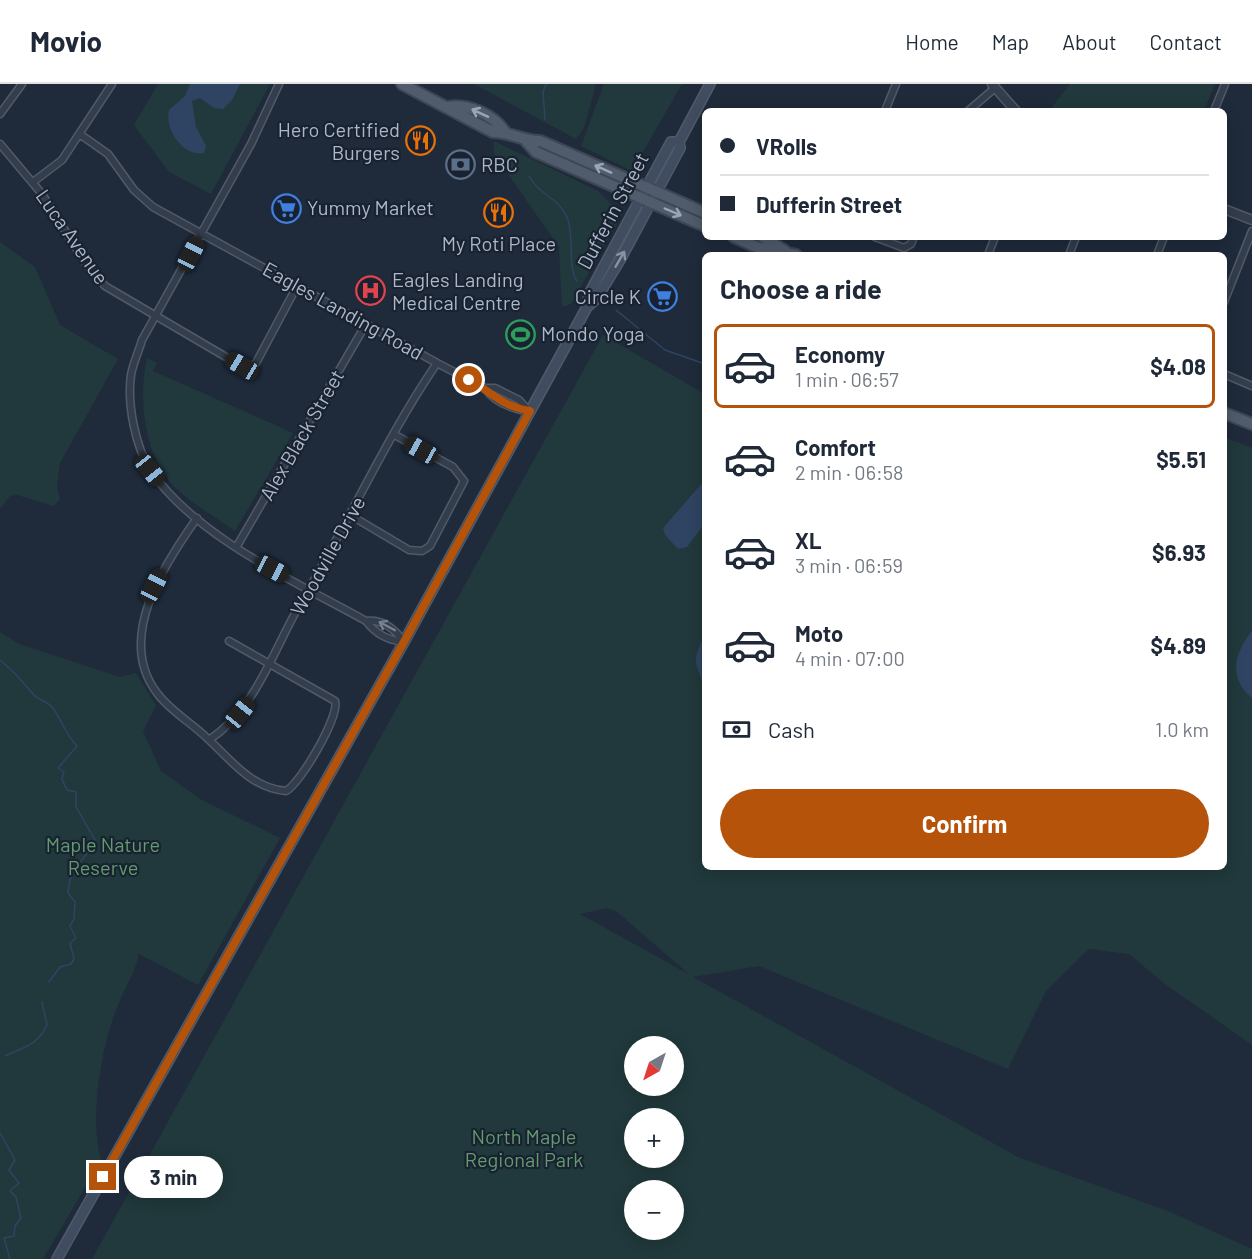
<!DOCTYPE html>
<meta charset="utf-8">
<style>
:root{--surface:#fff;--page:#f6f6f7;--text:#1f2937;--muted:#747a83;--line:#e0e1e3;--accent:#b45309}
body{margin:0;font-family:Barlow,sans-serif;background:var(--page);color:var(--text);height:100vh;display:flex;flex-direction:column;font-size:22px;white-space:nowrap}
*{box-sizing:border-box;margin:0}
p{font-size:20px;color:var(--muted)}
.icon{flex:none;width:33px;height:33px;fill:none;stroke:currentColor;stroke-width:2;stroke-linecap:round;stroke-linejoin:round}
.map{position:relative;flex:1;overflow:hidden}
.side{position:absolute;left:702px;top:168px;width:525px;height:618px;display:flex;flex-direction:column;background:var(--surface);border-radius:9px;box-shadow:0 3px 15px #0003}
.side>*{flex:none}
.guide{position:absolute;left:702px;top:24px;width:525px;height:132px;border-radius:9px;box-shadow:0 3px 15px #0003;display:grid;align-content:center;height:132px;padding:0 18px;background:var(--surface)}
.needle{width:39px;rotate:219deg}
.controls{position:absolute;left:624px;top:952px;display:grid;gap:12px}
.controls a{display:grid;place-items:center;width:60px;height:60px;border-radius:50%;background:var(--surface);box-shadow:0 3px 15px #0003;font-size:30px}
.end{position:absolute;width:27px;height:27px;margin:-14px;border:8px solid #b45309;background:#fff;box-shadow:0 0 0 3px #fff}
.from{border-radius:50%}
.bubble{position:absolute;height:42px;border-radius:21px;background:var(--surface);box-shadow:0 3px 15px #0003;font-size:20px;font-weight:700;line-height:42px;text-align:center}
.car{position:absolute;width:18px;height:36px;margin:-18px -9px;border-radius:8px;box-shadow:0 0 4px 2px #0007;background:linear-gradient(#222 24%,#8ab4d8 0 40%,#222 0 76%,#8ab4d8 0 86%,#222 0)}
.guide b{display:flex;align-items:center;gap:21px;height:57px;font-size:22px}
.guide b+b{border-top:2px solid var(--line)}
.guide i{width:15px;height:15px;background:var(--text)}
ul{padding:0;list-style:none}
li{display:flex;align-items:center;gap:18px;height:84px;margin:0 12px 9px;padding:0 6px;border:3px solid transparent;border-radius:9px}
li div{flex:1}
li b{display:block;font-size:22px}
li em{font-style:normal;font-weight:700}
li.current{border-color:var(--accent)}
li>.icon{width:54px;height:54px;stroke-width:1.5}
h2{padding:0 18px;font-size:27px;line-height:72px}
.pay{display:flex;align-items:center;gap:15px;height:66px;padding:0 18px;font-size:22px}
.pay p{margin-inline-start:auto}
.primary-button{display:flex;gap:12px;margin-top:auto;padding:12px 18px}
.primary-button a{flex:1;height:69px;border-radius:36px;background:var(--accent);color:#fff;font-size:24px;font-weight:700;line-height:69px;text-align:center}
header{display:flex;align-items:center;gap:36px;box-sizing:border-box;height:84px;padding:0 30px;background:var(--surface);border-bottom:2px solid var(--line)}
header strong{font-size:28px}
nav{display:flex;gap:33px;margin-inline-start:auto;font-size:21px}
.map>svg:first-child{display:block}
</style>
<header>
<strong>Movio</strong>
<nav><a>Home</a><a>Map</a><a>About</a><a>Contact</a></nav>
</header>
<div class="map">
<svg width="1252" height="1175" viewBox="0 0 1252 1175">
<rect width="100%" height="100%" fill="#1f2b3b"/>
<path fill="#21393c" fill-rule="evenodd" d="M158,0H270L211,110L169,88L134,41Z
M474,0H596L584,44L576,55Z
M604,0H682L632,87L581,62Z
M1070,0H1215L1204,27H1049Z
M494,57L598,107C609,118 615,121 618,138L571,220L562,223L559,163L494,70Z
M0,158L35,183L60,241L118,275L60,379L57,403L60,415L54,422L17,411L10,412L0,425Z
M603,251L705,310V783H1224V353L1252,364V961L1165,900L1129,870L1089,865L1046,907L1008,985L759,882L693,893L1018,1073L1168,1127L1252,1165V1175H92ZM607,824L616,827L690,891L580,830ZM634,963H674V1002H634ZM634,1035H674V1074H634ZM634,1107H674V1146H634Z
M147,274L157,279L153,287L293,349L235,447C214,432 188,418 171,399C144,367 138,314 147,274Z
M0,548L19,560L120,593L136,589L156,621L143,647L161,687L200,715L280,754L198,901L139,870C135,889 125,903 118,921C101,963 89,1033 101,1076L43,1175H0Z"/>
<path fill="#2f4462" d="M190,0H240L232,16L223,25L214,24L200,14L192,17L196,43L206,62L204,69C183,73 164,45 169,26L185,12Z
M703,398L705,439L687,463L678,465L665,451L663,444Z
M1252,547V614C1228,594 1234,569 1252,547Z
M705,551V637C700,628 703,620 703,610C703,580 686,586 705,551Z"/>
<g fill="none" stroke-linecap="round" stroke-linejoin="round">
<path stroke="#2f4462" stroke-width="1.5" d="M545,35L543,8L546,0
M529,92C538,110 559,114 567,133C575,152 567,184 577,197
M616,226L665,266L705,280
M0,576C13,586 23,598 33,610C38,616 47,617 52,623C61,634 65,650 77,662L58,684L64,688L62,695L67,706L76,708V723L95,756C85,779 70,779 68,809L75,818L74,835L70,842L76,854L70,859L74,875L71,880L60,883L49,898
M5,972C24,963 38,961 47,941L42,918
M0,1049L15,1076L9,1086L19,1099L10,1107L16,1113L21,1134L15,1142L14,1152L4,1154L10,1175"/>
<defs>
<path id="minor" d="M279,0L251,60L142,256C139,267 133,279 131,291C127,319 135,363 151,387C196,453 298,499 366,537C376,550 387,556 404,558
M885,27L896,0
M968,27L995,4
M1214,27L1225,0
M0,30L22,0
M81,51L108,70L134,106L153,123L437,279L485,304H495L519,316L530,328
M0,60L42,110L86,180L105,202L243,283L249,284L256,279L297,202
M33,98L62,76L112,0
M875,153L904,164L911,160L914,153
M988,171L995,153
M1069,171L1076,153
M1157,171L1164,153
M1224,218L1252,147
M1224,290L1252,302
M485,304C494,319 513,325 530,328
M350,431L409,466L422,467L430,462L464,397L453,383L395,351
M197,434C165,479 115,554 157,609C170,627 192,639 208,655C231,676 251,704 286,707C300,700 340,632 335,617L229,557
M237,462L366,240
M366,537C382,535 395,545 404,558
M209,656C258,623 273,565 302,517C348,439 386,354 437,279"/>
<path id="tertiary" d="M992,0L1016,27
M1224,125L1252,136"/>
<path id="secondary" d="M587,223L597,214L620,176L680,64L679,58L710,0
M57,1175L404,558L587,223L589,210L671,58H679"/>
<path id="primary" d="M402,0L493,48C510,48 523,57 540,57L705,129
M448,23C468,19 494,31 505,48
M526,57L536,68L705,142
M734,153L759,164L796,171
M763,153L785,167
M1224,329L1252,340"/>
</defs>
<use href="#minor" stroke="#505a69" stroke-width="9"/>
<use href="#tertiary" stroke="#505a69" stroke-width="11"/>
<use href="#secondary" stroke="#505a69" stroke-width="12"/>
<use href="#primary" stroke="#3c4655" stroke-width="14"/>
<use href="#minor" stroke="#333d4b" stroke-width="6"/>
<use href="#tertiary" stroke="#333d4b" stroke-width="8"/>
<use href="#secondary" stroke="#404c5f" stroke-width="9"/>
<use href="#primary" stroke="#505c6c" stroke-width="10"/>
</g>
<defs><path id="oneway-shaft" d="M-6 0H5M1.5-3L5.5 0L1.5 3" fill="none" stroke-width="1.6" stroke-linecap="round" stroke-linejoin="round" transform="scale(1.5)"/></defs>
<g stroke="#9aa5b6">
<use href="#oneway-shaft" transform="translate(480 29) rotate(-155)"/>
<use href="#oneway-shaft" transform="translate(603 85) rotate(-156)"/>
<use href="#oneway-shaft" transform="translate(673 128) rotate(23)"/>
</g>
<use stroke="#8792a3" href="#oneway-shaft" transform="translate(620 175) rotate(-60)"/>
<use stroke="#768090" href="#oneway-shaft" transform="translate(387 542) rotate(-152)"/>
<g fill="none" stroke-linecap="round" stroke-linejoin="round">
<path stroke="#b45309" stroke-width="8" d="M103,1093L404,558L530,327C501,322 492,308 469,296"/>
</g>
<defs>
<symbol id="restaurant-ring" viewBox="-11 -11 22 22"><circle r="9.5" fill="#182230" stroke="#e8710a" stroke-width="1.5"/><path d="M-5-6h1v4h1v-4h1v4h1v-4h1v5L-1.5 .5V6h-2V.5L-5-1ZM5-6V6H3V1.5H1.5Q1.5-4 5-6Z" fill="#e8710a"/></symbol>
<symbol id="bank-ring" viewBox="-11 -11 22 22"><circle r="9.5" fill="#182230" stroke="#5c6f8a" stroke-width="1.5"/><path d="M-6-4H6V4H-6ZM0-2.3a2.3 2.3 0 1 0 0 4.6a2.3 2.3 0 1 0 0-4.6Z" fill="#5c6f8a"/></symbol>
<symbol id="supermarket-ring" viewBox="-11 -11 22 22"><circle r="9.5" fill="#182230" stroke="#3f7fe0" stroke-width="1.5"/><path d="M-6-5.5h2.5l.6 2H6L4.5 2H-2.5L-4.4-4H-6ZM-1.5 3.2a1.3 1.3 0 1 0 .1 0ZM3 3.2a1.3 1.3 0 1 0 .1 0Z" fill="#3f7fe0"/></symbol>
<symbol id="hospital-ring" viewBox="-11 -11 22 22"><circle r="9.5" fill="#182230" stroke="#e0444e" stroke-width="1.5"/><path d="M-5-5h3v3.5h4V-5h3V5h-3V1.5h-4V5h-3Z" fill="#e0444e"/></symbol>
<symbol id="stadium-ring" viewBox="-11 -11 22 22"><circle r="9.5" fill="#182230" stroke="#2e9e5b" stroke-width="1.5"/><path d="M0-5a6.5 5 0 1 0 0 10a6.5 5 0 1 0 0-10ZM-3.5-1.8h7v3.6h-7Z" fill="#2e9e5b"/></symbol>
</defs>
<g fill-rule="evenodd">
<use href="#restaurant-ring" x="404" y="40" width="33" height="33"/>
<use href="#bank-ring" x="444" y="64" width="33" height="33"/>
<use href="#supermarket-ring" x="270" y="108" width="33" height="33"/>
<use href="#restaurant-ring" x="482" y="112" width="33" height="33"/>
<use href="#hospital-ring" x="354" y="190" width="33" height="33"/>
<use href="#supermarket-ring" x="646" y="196" width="33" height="33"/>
<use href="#stadium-ring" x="504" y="234" width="33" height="33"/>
</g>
<g text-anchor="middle" stroke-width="4.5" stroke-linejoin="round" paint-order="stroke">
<g font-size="20" fill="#adb7c8" stroke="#182230" text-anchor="start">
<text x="400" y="53" text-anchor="end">Hero Certified<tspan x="400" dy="23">Burgers</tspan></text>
<text x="481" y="88">RBC</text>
<text x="307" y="131">Yummy Market</text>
<text x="499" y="167" text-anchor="middle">My Roti Place</text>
<text x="392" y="203">Eagles Landing<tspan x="392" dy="23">Medical Centre</tspan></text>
<text x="641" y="220" text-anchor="end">Circle K</text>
<text x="541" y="257">Mondo Yoga</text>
</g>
<g font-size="20" fill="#adb7c8" stroke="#182230">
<text transform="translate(613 127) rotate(-62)" y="7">Dufferin Street</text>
<text transform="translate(72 153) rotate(55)" y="7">Luca Avenue</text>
<text transform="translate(343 227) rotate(29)" y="7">Eagles Landing Road</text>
<text transform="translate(302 351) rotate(-60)" y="7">Alex Black Street</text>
<text transform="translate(328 472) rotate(-61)" y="7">Woodville Drive</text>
</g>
<g font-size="20" fill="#629b6f" stroke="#182230">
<text x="103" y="768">Maple Nature<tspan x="103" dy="23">Reserve</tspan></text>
<text x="524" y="1060">North Maple<tspan x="524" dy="23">Regional Park</tspan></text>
</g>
</g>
</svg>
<div class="controls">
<a><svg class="needle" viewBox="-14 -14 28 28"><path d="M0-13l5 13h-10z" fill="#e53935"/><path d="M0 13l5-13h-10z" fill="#747a83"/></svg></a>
<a>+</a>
<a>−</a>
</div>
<i class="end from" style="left:469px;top:296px"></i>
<i class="end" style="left:103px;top:1093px"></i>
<div class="bubble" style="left:124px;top:1072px;width:99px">3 min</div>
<i class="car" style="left:191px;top:170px;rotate:27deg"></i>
<i class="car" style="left:242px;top:282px;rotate:301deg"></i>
<i class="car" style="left:421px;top:366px;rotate:299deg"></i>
<i class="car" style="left:150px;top:386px;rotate:141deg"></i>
<i class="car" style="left:272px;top:485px;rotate:118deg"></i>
<i class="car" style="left:154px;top:502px;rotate:27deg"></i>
<i class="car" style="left:240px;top:629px;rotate:39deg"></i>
<div class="guide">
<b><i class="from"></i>VRolls</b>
<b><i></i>Dufferin Street</b>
</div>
<section class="side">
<h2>Choose a ride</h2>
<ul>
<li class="current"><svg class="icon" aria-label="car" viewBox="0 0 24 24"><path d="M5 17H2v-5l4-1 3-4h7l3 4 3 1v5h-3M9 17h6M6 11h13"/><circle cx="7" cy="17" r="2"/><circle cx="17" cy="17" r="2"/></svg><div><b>Economy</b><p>1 min · 06:57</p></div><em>$4.08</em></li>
<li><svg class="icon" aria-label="car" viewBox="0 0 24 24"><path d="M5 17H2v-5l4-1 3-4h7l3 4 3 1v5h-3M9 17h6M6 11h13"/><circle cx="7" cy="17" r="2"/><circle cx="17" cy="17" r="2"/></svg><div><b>Comfort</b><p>2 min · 06:58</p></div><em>$5.51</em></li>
<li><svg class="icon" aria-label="car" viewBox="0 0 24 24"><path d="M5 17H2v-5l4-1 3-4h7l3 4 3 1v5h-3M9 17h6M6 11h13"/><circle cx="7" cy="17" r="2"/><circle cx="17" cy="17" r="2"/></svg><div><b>XL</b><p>3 min · 06:59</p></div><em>$6.93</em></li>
<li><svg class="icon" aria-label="car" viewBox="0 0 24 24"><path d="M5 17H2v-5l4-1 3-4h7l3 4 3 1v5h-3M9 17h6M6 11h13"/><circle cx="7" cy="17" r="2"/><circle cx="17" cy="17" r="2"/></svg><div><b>Moto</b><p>4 min · 07:00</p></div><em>$4.89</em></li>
</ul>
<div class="pay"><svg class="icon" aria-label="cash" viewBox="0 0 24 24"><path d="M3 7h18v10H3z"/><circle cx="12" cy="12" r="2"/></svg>Cash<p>1.0 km</p></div>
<div class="primary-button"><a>Confirm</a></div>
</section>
</div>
